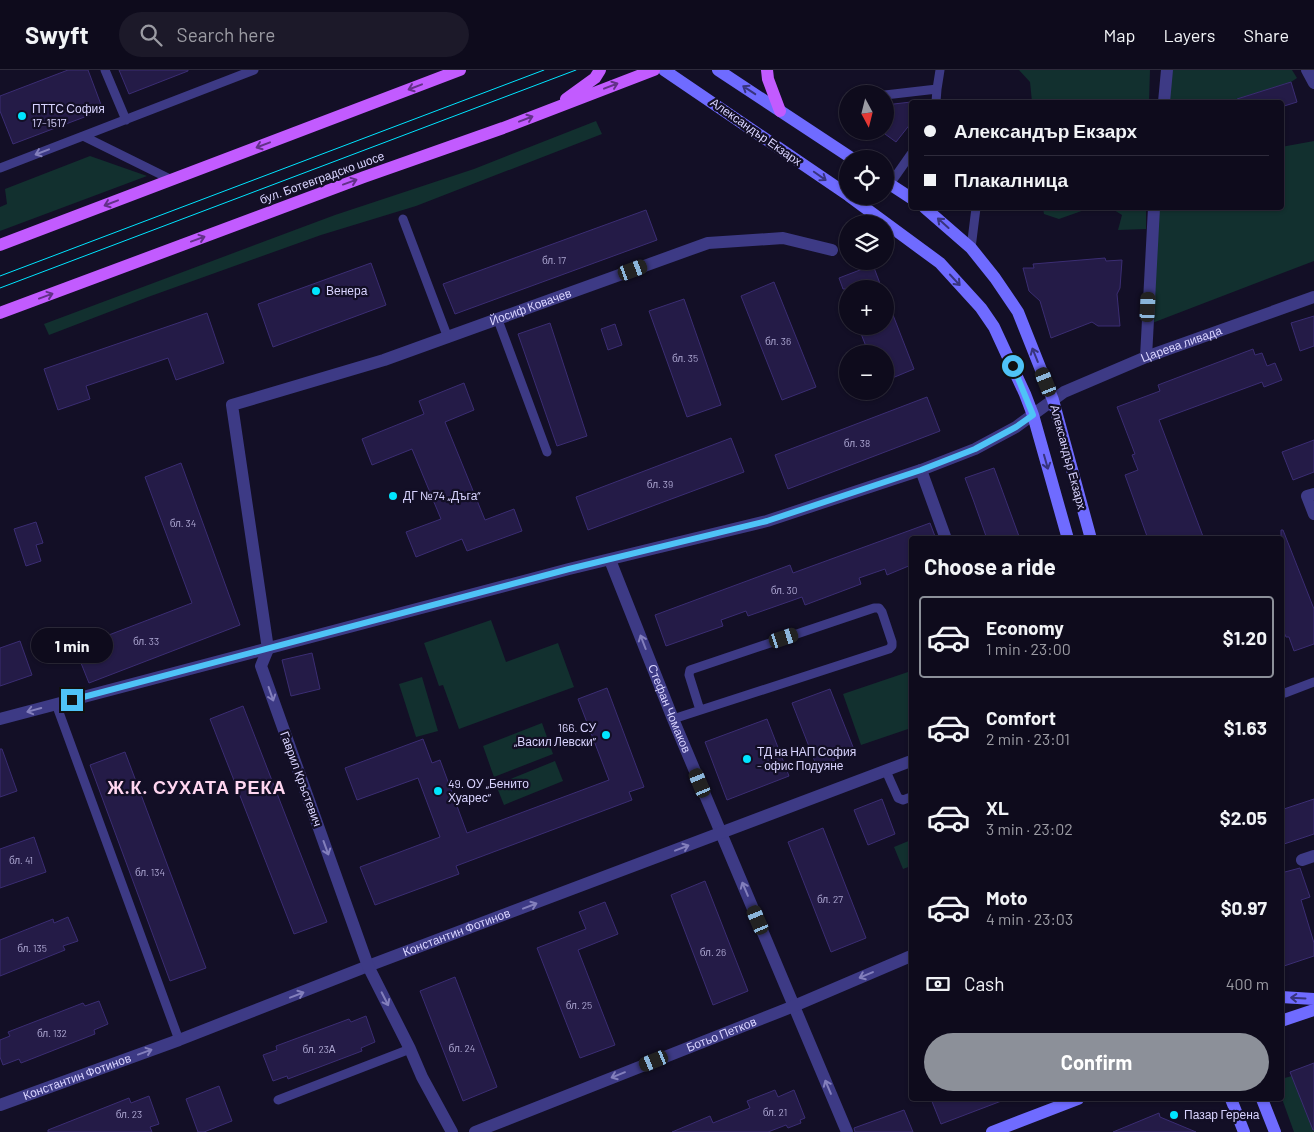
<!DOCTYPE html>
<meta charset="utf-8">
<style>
:root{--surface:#0e0b1c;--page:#1c1929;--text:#f1f3f6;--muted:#9b9ba3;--line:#2e2b3b;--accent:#8c9099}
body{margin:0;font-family:Barlow,sans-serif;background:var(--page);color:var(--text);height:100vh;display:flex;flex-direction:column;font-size:19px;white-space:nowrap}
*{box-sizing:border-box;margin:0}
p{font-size:16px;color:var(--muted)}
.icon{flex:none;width:28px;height:28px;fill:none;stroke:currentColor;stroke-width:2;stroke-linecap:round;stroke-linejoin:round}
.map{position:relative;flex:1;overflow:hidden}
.panel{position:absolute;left:909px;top:466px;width:375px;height:565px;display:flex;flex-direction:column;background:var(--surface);border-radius:5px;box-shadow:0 1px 4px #0004,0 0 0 1px var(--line)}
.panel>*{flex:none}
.hud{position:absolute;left:909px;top:30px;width:375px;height:110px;border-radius:5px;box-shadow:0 1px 4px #0004,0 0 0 1px var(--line);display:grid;align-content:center;height:110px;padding:0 15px;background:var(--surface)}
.needle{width:32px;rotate:173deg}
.buttons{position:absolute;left:839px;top:15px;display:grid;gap:10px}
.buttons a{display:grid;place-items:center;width:55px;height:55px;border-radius:50%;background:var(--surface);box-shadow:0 1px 4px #0004,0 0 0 1px var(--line);font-size:25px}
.end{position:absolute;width:22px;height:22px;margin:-11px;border:6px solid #4fc3f7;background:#111;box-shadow:0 0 0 2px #111}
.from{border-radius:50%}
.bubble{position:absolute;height:35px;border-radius:18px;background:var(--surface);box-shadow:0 1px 4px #0004,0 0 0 1px var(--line);font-size:16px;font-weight:700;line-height:35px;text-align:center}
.car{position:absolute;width:15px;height:30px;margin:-15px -8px;border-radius:6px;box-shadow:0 0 4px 1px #0007;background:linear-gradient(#222 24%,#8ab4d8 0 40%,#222 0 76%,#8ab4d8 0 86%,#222 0)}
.hud b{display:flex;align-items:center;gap:18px;height:48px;font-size:19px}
.hud b+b{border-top:1px solid var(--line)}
.hud i{width:12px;height:12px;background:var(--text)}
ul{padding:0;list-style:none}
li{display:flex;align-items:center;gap:15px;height:82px;margin:0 10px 8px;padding:0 5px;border:2px solid transparent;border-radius:5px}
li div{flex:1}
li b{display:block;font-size:19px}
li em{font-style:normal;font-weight:700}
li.selected{border-color:var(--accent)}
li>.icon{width:45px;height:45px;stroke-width:1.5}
h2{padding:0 15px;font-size:22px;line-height:60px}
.pay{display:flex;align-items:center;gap:12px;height:55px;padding:0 15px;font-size:19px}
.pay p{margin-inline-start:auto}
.action{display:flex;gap:10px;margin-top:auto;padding:10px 15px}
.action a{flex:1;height:58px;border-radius:30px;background:var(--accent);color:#fff;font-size:20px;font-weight:700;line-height:58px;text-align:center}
header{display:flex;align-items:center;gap:30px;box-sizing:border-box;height:70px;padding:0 25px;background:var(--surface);border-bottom:1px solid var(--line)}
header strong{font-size:24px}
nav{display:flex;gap:28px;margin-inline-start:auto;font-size:18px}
.search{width:350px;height:45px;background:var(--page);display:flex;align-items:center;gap:12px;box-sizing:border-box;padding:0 18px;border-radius:28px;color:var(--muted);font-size:19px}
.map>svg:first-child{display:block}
</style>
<header>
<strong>Swyft</strong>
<div class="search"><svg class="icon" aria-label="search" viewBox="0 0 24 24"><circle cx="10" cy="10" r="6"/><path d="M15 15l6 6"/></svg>Search here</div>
<nav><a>Map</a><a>Layers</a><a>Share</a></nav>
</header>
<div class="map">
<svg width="1314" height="1062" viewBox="0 0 1314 1062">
<rect width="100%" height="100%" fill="#130f26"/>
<path fill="#12302f" d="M1019,0H1150L1149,32H1032L1030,12Z
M1167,0H1292L1297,8L1291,12L1227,32H1164Z
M596,51L602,64L416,136L321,165L148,227L49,265L44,254L335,145L474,99Z
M1314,71V191L1147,255L1154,138H1281V77Z
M90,86L147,106L0,161V137L7,134L5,119Z
M1043,138H1090L1059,149L1044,144Z
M1111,138H1146V159L1118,160L1122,145Z
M491,550L506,592L558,573L574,617L459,659L443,615L439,616L424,573Z
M911,601V658L861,675L843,624Z
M422,607L438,661L416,667L399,614Z
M542,653L553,684L494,707L483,676Z
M555,691L563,711L504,735L496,715Z
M911,770V796L903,799L894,777Z
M1292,1006L1314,1062H1294L1281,1026V1009Z"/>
<path fill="#241b47" stroke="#3b2d73" d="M68,0H88L103,40L13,74L0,41V26Z
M119,0H188V1L129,24Z
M1291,12L1297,32L1281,37V32H1238L1237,29Z
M911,32V53L896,72L885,64V35Z
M646,140L657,170L455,244L443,214Z
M1105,188L1106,191L1122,190L1120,218L1117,224L1120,256H1098L1092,252L1051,268L1040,231L1029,221L1023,198H1034L1033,194Z
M371,193L386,235L273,277L258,234Z
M873,195L882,219H843L839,208Z
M774,212L816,317L782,330L741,226Z
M886,227L914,299L885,311V284H869L858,256H885Z
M684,229L721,335L687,347L649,241Z
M207,243L224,293L176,310L168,288L86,316L90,329L58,340L44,299Z
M1314,246V276L1300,281L1291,253Z
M550,253L587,366L557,376L518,264Z
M615,254L622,275L608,280L601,259Z
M1253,279L1255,285L1262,283L1267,296L1275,293L1282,310L1264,317L1262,312L1159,350L1204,469H1148L1125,405L1138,400L1132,385L1135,384L1117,337L1160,321L1158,315Z
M464,313L474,340L445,352L485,450L514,439L522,461L467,481L462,469L416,487L406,462L441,449L412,379L372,395L362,369L424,344L419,331Z
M927,327L940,361L788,419L775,385Z
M731,368L744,402L588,460L576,427Z
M1314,370V402L1293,410L1282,382Z
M181,393L240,555L89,613L75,578L192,533L145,407Z
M994,398L1020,469H987L974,432L965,408Z
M36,452L43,473L36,475L41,491L26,496L14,459Z
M930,453L936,469H911V495L887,505L885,499L859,508L861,514L805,535L802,527L748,546L746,541L721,550L723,556L666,576L655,545L790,495L793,503Z
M1281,460H1283L1314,539V574L1294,581L1289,567H1286L1281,555Z
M20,571L32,605L0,616V578Z
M312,583L320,619L291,626L282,590Z
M607,618L644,717L629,722L632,730L456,796L459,804L375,835L360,797L440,767L418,708L357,730L345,698L423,669L432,693L440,690L467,763L609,710L578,629Z
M830,619L855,682L817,697L792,633Z
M243,636L327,852L294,864L210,649Z
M767,649L789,706L727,730L705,672Z
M0,679H2L17,721L0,727Z
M125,682L206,898L170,911L90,695Z
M882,729L895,764L868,775L854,740Z
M1314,729V764L1281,775V740Z
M823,758L866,868L831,882L788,772Z
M34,767L46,802L0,818V779Z
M1300,798L1310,827L1301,830L1314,873V886L1281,897V803Z
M705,811L748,921L713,935L671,825Z
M605,832L618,864L578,880L615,975L580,988L537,878L586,859L579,842Z
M68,847L78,871L63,876L65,880L0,906V870L53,849L54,853Z
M455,907L497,1017L463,1031L420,921Z
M99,931L108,954L94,960L95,964L21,993L19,989L3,995L0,987V970L10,966L8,962L83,933L85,936Z
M366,946L375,972L361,978L362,981L288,1009L287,1006L273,1011L263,985L277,980L276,976L349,949L351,952Z
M1314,993V1060H1313L1290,1002Z
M219,1016L232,1051L204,1062H198L186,1029Z
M775,1020L778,1027L794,1020L805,1048L800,1050L801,1053L788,1058L786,1055L768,1062H672L710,1046L713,1053L750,1038L747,1031Z
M149,1026L159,1054L150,1057L152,1062H48V1060L129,1028L131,1033Z
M931,1029H1004V1030L941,1054Z
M904,1040L913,1062H855L854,1058Z
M1159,1043L1160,1047L1196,1062H1113Z"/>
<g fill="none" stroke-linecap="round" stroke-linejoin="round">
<path stroke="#3d3a85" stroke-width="9" d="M105,0L126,50
M885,25L937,19L940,0
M936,32L937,19
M83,66L172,110
M0,98L254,0
M890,114L911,84
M403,149L448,268
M971,178L976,138
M498,250L547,382
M1285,623L1314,612
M56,634L179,970
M673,649L889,579L892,576V572L882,542L879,538H874L690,600L689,605L700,640
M886,701L898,728L903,730L911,727
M278,1030L410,979"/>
<g stroke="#3d3a85" stroke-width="12">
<path d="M1307,0L1314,13"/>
<path d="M1164,32L1167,0"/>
<path d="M1146,287L1154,138"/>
<path d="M921,400L946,469"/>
<path d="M1314,424L1307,426L1314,444"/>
<path id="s1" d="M610,490L673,649L847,1062"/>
<path id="s2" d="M0,649L569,499L767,451L921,400L975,379L1016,357L1064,322L1146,287L1314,227"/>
<path d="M1302,790L1314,786"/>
<path id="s3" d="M0,1035L179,970L368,896L911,691"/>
<path id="s4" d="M452,1062L422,1007L410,979L368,896L261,596L268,579L232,335L384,290L708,173L783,168L832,180"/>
<path id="s5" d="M475,1062L794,936L911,886"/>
</g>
<path stroke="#6f6bff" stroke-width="12" d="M664,0L848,125
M718,0L853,89
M885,111L911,128
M849,126L940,193L981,238L994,257L1025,324L1033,345L1068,469
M925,138L971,178L995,208L1018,242L1053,330L1091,469
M1281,927L1314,929
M1281,951L1314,940
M1231,1029L1244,1062
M1262,1029L1275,1062
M992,1062L1078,1029"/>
<path stroke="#c25bff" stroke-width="12" d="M767,0L768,9L780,41
M566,29L595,8L600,0
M0,175L460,0
M0,243L364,107L503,58L654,0"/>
<path stroke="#00e5ff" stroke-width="1" d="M0,206L544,0
M0,218L576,0"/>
</g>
<defs><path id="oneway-shaft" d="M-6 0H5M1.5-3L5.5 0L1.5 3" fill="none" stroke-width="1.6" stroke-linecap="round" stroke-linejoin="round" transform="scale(1.25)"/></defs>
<g stroke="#623188">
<use href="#oneway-shaft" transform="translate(611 16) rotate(-21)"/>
<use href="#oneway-shaft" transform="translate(415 17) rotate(159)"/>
<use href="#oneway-shaft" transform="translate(526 49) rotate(-21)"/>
<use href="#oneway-shaft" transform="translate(263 75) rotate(159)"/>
<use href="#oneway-shaft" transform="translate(350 112) rotate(-20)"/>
<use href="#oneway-shaft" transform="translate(111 133) rotate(159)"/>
<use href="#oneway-shaft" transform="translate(198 169) rotate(-20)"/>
<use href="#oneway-shaft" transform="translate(46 226) rotate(-20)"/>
</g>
<g stroke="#38347d">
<use href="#oneway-shaft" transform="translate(749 20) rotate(-147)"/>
<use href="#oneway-shaft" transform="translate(820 106) rotate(35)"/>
<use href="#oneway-shaft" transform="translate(943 153) rotate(-138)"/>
<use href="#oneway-shaft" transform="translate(955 210) rotate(47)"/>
<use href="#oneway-shaft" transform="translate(1035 285) rotate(-112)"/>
<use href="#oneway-shaft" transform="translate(1046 392) rotate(74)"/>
<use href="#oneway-shaft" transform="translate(1298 928) rotate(-177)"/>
</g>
<g stroke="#837fbc">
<use href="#oneway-shaft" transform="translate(42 82) rotate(159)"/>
<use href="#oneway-shaft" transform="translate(643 572) rotate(-111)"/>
<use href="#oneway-shaft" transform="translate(271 624) rotate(71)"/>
<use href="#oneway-shaft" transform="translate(34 640) rotate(165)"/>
<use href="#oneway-shaft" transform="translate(326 778) rotate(70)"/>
<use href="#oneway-shaft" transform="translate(682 778) rotate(-21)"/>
<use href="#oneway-shaft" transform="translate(745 819) rotate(-113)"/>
<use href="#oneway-shaft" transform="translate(530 836) rotate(-21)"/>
<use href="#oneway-shaft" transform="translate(866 905) rotate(157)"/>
<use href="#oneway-shaft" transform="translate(297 925) rotate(-21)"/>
<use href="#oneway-shaft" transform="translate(385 929) rotate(63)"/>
<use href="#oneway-shaft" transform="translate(145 982) rotate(-20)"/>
<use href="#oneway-shaft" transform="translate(618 1005) rotate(158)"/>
<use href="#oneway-shaft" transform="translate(828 1017) rotate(-113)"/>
</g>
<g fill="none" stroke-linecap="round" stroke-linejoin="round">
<path stroke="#4fc3f7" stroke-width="6" d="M72,630L569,499L767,451L921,400L975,379L1016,357L1033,345L1013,296"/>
</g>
<g fill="#00e5ff" stroke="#130f26" stroke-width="2">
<circle cx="22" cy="46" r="5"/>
<circle cx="316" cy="221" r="5"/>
<circle cx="393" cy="426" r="5"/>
<circle cx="606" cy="665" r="5"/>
<circle cx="747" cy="689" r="5"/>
<circle cx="438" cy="721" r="5"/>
<circle cx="1174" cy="1045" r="5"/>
</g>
<g text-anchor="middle" stroke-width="4.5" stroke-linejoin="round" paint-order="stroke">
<g font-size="10" fill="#aca6d1">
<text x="554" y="194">бл. 17</text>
<text x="778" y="275">бл. 36</text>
<text x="685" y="292">бл. 35</text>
<text x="857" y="377">бл. 38</text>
<text x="660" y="418">бл. 39</text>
<text x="183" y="457">бл. 34</text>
<text x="784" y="524">бл. 30</text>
<text x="146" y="575">бл. 33</text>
<text x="21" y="794">бл. 41</text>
<text x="150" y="806">бл. 134</text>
<text x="830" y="833">бл. 27</text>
<text x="32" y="882">бл. 135</text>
<text x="713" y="886">бл. 26</text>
<text x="579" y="939">бл. 25</text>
<text x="52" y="967">бл. 132</text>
<text x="462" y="982">бл. 24</text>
<text x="319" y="983">бл. 23А</text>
<text x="775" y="1046">бл. 21</text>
<text x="129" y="1048">бл. 23</text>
</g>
<g font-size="12" fill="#d9d4ff" stroke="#130f26" text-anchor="start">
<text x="32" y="43">ПТТС София<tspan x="32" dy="14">17-1517</tspan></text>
<text x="326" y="225">Венера</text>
<text x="403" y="430">ДГ №74 „Дъга“</text>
<text x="596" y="662" text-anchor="end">166. СУ<tspan x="596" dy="14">„Васил Левски”</tspan></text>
<text x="757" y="686">ТД на НАП София<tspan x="757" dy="14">- офис Подуяне</tspan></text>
<text x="448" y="718">49. ОУ „Бенито<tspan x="448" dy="14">Хуарес“</tspan></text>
<text x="1184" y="1049">Пазар Герена</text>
</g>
<g font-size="12" fill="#d9d4ff" stroke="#130f26">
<text transform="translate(756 62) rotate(35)" y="4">Александър Екзарх</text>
<text transform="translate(322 108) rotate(-20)" y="4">бул. Ботевградско шосе</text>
<text dy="4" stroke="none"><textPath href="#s4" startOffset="1084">Йосиф Ковачев</textPath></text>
<text dy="4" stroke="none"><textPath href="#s2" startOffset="1245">Царева ливада</textPath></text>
<text transform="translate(1068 387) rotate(75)" y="4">Александър Екзарх</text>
<text dy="4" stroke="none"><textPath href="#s1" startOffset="160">Стефан Чомаков</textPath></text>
<text transform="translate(301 709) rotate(70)" y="4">Гаврил Кръстевич</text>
<text dy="4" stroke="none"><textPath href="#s3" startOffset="488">Константин Фотинов</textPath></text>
<text dy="4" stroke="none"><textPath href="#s5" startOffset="265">Ботьо Петков</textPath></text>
<text dy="4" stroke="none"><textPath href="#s3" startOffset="82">Константин Фотинов</textPath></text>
</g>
<g font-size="18" font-weight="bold" letter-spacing="1" fill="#ffd6f0" stroke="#130f26">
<text x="197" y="724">Ж.К. СУХАТА РЕКА</text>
</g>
</g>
</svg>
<div class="buttons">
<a><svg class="needle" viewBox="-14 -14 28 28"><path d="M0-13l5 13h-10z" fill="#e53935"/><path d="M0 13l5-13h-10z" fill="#9b9ba3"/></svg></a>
<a><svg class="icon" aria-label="locate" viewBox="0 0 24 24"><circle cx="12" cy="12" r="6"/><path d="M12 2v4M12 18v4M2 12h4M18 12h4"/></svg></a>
<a><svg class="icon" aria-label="layers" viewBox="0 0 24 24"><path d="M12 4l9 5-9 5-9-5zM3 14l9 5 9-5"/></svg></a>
<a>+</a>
<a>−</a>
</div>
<i class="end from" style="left:1013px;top:296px"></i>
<i class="end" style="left:72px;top:630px"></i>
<div class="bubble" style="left:31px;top:558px;width:82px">1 min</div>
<i class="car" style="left:633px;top:200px;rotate:70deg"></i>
<i class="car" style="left:1148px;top:237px;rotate:3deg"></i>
<i class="car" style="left:1046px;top:312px;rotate:338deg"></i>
<i class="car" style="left:784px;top:568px;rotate:72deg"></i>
<i class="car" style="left:700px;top:713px;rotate:337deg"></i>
<i class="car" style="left:758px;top:850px;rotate:337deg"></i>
<i class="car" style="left:654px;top:991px;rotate:248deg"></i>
<div class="hud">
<b><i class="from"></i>Александър Екзарх</b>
<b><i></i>Плакалница</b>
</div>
<section class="panel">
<h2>Choose a ride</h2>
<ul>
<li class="selected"><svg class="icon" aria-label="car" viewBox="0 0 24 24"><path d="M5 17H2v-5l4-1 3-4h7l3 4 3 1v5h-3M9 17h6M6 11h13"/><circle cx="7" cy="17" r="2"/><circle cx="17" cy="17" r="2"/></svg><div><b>Economy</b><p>1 min · 23:00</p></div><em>$1.20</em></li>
<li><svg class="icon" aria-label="car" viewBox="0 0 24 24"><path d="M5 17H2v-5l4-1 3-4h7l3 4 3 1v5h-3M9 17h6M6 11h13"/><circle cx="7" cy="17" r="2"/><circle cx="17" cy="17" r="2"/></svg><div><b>Comfort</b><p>2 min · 23:01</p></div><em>$1.63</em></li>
<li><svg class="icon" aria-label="car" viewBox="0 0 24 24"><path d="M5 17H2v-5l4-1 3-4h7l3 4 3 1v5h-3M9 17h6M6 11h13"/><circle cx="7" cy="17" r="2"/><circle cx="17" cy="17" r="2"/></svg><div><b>XL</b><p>3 min · 23:02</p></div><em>$2.05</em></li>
<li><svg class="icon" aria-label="car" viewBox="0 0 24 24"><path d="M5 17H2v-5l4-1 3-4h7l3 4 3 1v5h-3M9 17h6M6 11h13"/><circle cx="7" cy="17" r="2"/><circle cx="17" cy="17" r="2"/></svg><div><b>Moto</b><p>4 min · 23:03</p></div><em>$0.97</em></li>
</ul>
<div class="pay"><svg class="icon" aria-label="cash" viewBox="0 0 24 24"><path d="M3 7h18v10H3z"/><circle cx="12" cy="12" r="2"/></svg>Cash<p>400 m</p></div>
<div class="action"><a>Confirm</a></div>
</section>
</div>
